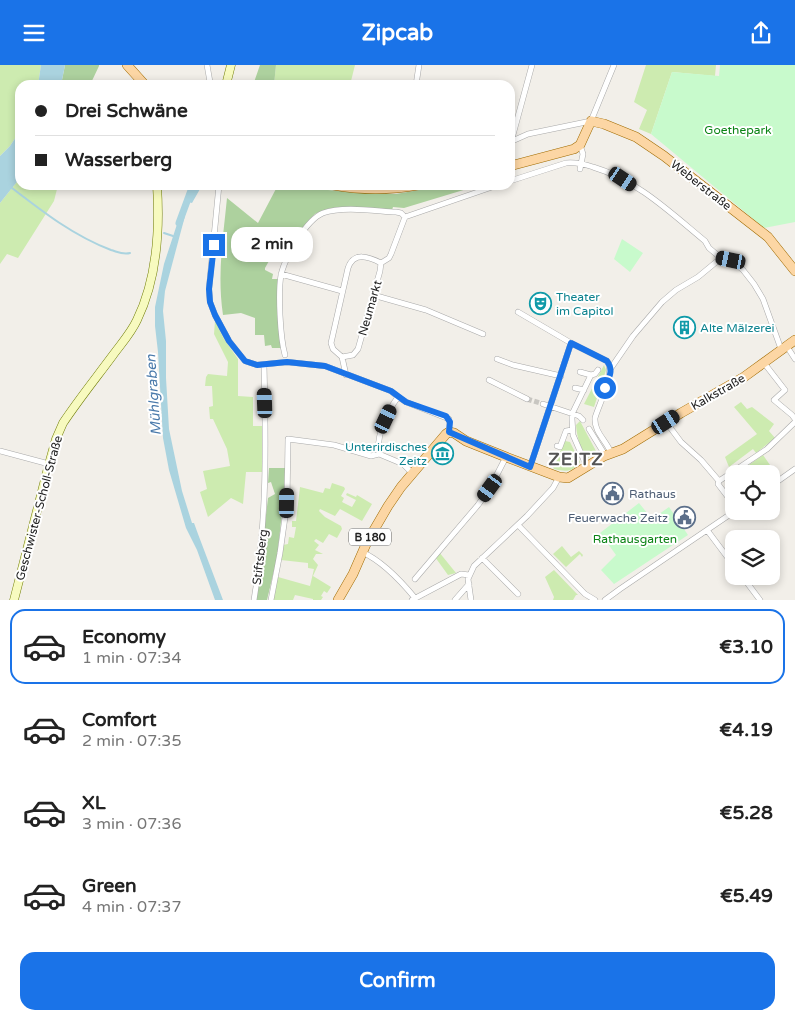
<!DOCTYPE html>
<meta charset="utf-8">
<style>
:root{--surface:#fff;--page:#f2f2f2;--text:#222;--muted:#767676;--line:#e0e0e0;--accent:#1a73e8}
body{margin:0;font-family:"Varela Round",sans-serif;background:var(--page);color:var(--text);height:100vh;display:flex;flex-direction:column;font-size:19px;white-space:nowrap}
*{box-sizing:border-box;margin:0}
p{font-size:16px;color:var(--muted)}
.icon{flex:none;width:28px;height:28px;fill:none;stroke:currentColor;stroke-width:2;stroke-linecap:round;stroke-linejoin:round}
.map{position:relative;height:535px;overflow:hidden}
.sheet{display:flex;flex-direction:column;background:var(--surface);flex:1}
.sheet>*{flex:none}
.hud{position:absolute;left:15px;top:15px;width:500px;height:110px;border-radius:15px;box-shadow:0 2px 8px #0003;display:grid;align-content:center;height:110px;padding:0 20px;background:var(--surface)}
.fabs{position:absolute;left:725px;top:400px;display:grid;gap:10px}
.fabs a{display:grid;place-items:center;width:55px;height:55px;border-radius:10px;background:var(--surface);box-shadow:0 2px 8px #0003;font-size:25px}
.end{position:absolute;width:22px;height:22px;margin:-11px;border:6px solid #1a73e8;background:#fff;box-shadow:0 0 0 2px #fff}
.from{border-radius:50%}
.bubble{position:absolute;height:35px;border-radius:15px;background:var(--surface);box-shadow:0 2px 8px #0003;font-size:16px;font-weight:800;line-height:35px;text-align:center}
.car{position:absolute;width:15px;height:30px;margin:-15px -8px;border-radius:6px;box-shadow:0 0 4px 1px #0007;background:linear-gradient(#222 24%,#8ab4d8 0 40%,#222 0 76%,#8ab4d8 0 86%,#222 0)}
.hud b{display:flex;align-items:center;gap:18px;height:48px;font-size:19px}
.hud b+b{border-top:1px solid var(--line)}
.hud i{width:12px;height:12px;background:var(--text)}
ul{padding:9px 0 0;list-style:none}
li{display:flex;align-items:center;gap:15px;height:75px;margin:0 10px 8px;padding:0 10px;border:2px solid transparent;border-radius:15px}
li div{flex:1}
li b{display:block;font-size:19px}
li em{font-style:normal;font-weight:800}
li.current{border-color:var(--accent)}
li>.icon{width:45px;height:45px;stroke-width:1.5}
.primary-button{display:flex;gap:10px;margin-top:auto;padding:10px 20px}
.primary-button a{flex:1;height:58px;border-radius:15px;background:var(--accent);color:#fff;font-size:20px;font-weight:800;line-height:58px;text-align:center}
header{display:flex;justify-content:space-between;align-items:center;height:65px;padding:0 20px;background:var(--accent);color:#fff;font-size:22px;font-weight:800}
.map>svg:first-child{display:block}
</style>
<header><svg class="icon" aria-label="menu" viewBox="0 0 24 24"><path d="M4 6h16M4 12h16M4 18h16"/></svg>Zipcab<svg class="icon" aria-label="share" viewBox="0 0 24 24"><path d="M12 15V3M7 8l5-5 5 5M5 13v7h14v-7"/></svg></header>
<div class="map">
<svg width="795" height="535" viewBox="0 0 795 535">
<rect width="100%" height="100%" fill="#f2efe9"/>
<path fill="#cdebb0" d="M0,0H41L38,20H20V66L10,81L0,91Z
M276,0H355L350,20H274Z
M646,0H716L715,11L672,7L651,69L639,64L647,45L634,37Z
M20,113V120H58L54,136L18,193L7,189L0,199V138Z
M215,256L224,274L238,294V331L253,332V361H262V407H246L243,439L231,433L208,452L200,427L207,424L203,406L230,401L227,384L213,354H210L209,342L213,341L212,321H205L206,312L208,309L227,311L228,297L214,269Z
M604,300L606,305L594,342L584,339Z
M741,337L747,344L752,342L774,359L769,366L775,373L756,388L753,384L729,402L725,392L757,369L734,342Z
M580,356L596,386L588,393C580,384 577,372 576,360Z
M565,376L570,377L580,397C573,407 566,407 554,404L553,402Z
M763,390L770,400L759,409H736Z
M332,418L344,422L345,424L341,431L344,433L342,437L352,442L356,435L346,430L347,428L356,432L357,430L372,439L362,456L340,444L335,451L320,444L319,446L325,452L341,461L342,464L337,473L329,469L323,478L316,474L314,476L319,480L315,485L323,489H316L313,494L318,500L313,511L331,522L327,528L324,526L321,531L323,532L321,535H313V534L295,530L293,535H272L278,512L310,521L314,504L308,503V498L281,495L283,480L288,479L289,472L294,473L296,462H292V456H296L300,422L323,428L325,423L330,424Z
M562,481L571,492L579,486L583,490L582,492L580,489L566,502L553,489Z
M439,487L456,508L448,510L435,492Z
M554,505L578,530H576L573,535H553L554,532L545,512Z"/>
<path fill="#add19e" d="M65,0H99V1L90,20H61Z
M260,0H276L274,20H253Z
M278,120H308L328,125L364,128L396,129L448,120H480L404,143L393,142L392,145C377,145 324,141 314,150C302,161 294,178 286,193L274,187L265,203V205L273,209L272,214H279L282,283H272L271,280L265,281L264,270H255V253L241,248L223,250C217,209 223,174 227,133L258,158Z
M269,403H285L283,443L278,445L282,448L277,493L267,535H256L268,433L275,429L271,417L268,418Z"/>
<path fill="#c8facc" d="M720,0H795V157L764,163L651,69L672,7L719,11Z
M622,174L643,188L630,207L614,194Z
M639,438L652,454L669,442L688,470L614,519L601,505L616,490L600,468Z"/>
<path fill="#aad3df" d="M41,0H65L61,20H38Z
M20,66V113L0,138V91L10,81Z
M189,120H200V124L192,138L184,136L190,123Z
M180,150L185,151L165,226L163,246L166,276V313L169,364L182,426L192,458H194L198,469L223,535H215L197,485L186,463L169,405L163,373L158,287L155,261V242L164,199Z"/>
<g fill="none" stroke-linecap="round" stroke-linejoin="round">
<path stroke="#aad3df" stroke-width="2" d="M12,123C43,147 74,171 111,185C118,187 123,190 130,188
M164,168L173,171"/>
<path stroke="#aad3df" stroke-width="7" d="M179,158L193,120"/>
<path stroke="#c8c6c1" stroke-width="5" stroke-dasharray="5 2.5" stroke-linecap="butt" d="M527,334L543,339"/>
<defs>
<path id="street" d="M207,0L210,17L217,20
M416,20L419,0
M510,77L528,69L591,56L614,0
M511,77L532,0
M580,104L583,89L580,80
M510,116L566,98C576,97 584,99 593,102C637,115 671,148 705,176L709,183L721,193L731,195L743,205L754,219L763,234L781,284
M219,120L209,224L210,237L215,250L229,276L245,296L257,300L287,297L325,301L391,326L398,332
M381,198L389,193L391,189L405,152L498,120
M281,209L342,226
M373,230L426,245L483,269
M518,247L571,278
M786,280L795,294
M285,290C280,272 278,228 281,210C285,192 306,155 323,148C343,141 375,146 396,147L401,148L405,152
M342,292L353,290L358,284L380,206L381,198
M497,294L513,300L561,311
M764,298L785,325L774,335L792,350L795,354
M611,303L633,271L662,237L676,225L698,212L721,193
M580,307L591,310
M346,310L342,292L333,284L331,278L348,203C354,186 369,192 381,198
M489,315L527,334
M575,323L584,325
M543,339L579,351L583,355
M666,357L681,377L701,395L719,416L718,419L734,440
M589,364L605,390
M557,381L560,382L566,366L572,365
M0,386L49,399
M530,402L571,278L607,296C616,307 599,339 595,353C594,367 606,375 611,388
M587,402L573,370L572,354V349L591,310L595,309L598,305
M412,408L403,399L379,389C376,370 387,347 398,332L406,337L449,354V367
M719,416L767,384L795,357
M771,421L795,404
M518,460L585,529L595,535
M707,465L734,501
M362,487C382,496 401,516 415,533
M482,493L518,529
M742,511L760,535
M415,514L478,440L490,423L506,392
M254,535C267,457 266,379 264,300
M271,535L280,488L287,438L288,374L334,380L371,391L379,389
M412,535L461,509L469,510
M455,535L469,519
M471,535L468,514L474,501L527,451L553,423L559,412
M605,535L620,524L735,446"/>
<path id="secondary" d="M226,20L231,0
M14,535L49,399L56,374L63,358C79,334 96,313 113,290C121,279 131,268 137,255C157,214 160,165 157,120"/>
<path id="primary" d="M127,0L145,20
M510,101L574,84L580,80L591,56L604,59L636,72L664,91L768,172L795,206
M333,120C361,125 390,125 418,120
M338,535L353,509L367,477L388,441L401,422L446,369L449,367L454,368L466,376L506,392L559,412L568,413L604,391L623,384L681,348L744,312L795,275"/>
</defs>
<use href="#street" stroke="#a9a9a9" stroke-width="6"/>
<use href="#secondary" stroke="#707d05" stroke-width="9"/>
<use href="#primary" stroke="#a06b00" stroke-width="10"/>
<use href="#street" stroke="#fff" stroke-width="5"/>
<use href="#secondary" stroke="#f7fabf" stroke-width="8"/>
<use href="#primary" stroke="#fcd6a4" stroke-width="9"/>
</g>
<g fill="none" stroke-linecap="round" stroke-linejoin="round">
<path stroke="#1a73e8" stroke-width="6" d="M214,180L209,224L210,237L215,250L229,276L245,296L257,300L287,297L325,301L391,326L406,337L446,351L450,357L449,367L530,402L571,278L607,296C614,305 609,313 605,323"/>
</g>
<defs>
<symbol id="theatre-ring" viewBox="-11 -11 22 22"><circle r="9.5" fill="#fff" stroke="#0f9aa8" stroke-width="1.5"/><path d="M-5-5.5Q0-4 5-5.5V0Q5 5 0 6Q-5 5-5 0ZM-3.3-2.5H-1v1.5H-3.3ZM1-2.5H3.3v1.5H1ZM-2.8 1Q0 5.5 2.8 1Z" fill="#0f9aa8"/></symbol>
<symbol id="building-ring" viewBox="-11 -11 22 22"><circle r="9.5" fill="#fff" stroke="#0f9aa8" stroke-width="1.5"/><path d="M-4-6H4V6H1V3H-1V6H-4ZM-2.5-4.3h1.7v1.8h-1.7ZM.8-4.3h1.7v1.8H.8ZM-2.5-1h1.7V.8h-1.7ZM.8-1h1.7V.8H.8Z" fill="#0f9aa8"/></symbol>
<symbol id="museum-ring" viewBox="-11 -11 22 22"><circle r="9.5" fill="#fff" stroke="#0f9aa8" stroke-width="1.5"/><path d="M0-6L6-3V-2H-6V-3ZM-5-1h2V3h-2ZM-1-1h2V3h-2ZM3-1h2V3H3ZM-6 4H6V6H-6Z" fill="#0f9aa8"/></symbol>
<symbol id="civic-ring" viewBox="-11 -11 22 22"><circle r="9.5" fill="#fff" stroke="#5c6f8a" stroke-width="1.5"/><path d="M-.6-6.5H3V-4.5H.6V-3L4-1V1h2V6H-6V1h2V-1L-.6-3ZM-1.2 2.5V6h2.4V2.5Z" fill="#5c6f8a"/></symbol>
</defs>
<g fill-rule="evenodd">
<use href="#theatre-ring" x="528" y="226" width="25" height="25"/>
<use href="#building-ring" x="672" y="250" width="25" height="25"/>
<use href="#museum-ring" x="430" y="376" width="25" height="25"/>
<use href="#civic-ring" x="600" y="416" width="25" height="25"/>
<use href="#civic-ring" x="672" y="440" width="25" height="25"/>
</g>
<g text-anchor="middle" stroke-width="4" stroke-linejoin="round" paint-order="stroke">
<rect fill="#fff" stroke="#646464" stroke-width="1" x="349" y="463.5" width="42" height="17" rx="4"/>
<g font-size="11" font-weight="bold" fill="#222">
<text x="370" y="476">B 180</text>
</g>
<g font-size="12" fill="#0c8416" stroke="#fff">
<text x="738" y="69">Goethepark</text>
<text x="635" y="478">Rathausgarten</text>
</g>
<g font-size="12" fill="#222" stroke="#fff">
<text transform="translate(701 120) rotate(38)" y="4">Weberstraße</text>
<text transform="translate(370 243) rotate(-74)" y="4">Neumarkt</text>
<text transform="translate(718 327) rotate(-30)" y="4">Kalkstraße</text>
<text transform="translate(39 443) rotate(-75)" y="4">Geschwister-Scholl-Straße</text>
<text transform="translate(260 492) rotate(-83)" y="4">Stiftsberg</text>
</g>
<g font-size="12" fill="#0d838f" stroke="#fff" text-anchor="start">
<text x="556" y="236">Theater<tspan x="556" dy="14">im Capitol</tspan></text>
<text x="700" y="267">Alte Mälzerei</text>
<text x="427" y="386" text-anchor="end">Unterirdisches<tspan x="427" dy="14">Zeitz</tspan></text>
</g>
<g font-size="12" fill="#4e5e75" stroke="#fff" text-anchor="start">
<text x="629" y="433">Rathaus</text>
<text x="668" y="457" text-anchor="end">Feuerwache Zeitz</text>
</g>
<g font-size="14" font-style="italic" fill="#4a7aab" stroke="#fff">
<text transform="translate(153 330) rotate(-94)" y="5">Mühlgraben</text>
</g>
<g font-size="18" font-weight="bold" letter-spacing="1" fill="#555" stroke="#fff">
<text x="576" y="400">ZEITZ</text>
</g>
</g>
</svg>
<div class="fabs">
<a><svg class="icon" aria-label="locate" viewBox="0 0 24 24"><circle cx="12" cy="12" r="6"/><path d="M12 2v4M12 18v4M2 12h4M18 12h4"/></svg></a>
<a><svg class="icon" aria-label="layers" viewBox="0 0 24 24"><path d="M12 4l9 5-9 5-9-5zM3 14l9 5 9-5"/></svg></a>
</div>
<i class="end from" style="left:605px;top:323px"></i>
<i class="end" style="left:214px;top:180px"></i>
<div class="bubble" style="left:231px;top:162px;width:82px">2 min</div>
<i class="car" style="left:623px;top:114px;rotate:124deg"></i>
<i class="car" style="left:731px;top:195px;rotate:282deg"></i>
<i class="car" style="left:265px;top:338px;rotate:358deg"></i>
<i class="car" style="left:386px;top:354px;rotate:25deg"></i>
<i class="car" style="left:666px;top:357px;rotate:57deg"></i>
<i class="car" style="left:490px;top:423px;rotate:216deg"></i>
<i class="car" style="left:287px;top:438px;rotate:1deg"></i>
<div class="hud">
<b><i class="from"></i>Drei Schwäne</b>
<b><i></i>Wasserberg</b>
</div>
</div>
<section class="sheet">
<ul>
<li class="current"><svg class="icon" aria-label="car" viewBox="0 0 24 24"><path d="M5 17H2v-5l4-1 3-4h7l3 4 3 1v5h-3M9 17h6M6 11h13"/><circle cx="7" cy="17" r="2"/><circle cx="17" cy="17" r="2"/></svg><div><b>Economy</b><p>1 min · 07:34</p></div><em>€3.10</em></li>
<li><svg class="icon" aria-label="car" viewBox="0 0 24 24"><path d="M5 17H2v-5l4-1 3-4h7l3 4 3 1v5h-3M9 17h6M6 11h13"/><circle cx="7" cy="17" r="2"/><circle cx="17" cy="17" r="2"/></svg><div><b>Comfort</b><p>2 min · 07:35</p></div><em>€4.19</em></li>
<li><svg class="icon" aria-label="car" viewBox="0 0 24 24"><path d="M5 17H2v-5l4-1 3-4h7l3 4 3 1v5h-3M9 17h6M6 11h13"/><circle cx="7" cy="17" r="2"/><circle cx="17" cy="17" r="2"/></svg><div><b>XL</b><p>3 min · 07:36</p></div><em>€5.28</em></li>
<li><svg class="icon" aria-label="car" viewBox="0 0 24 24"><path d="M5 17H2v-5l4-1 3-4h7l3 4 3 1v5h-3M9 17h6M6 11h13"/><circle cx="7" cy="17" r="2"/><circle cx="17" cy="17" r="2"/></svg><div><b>Green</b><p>4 min · 07:37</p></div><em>€5.49</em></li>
</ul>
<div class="primary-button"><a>Confirm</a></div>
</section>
